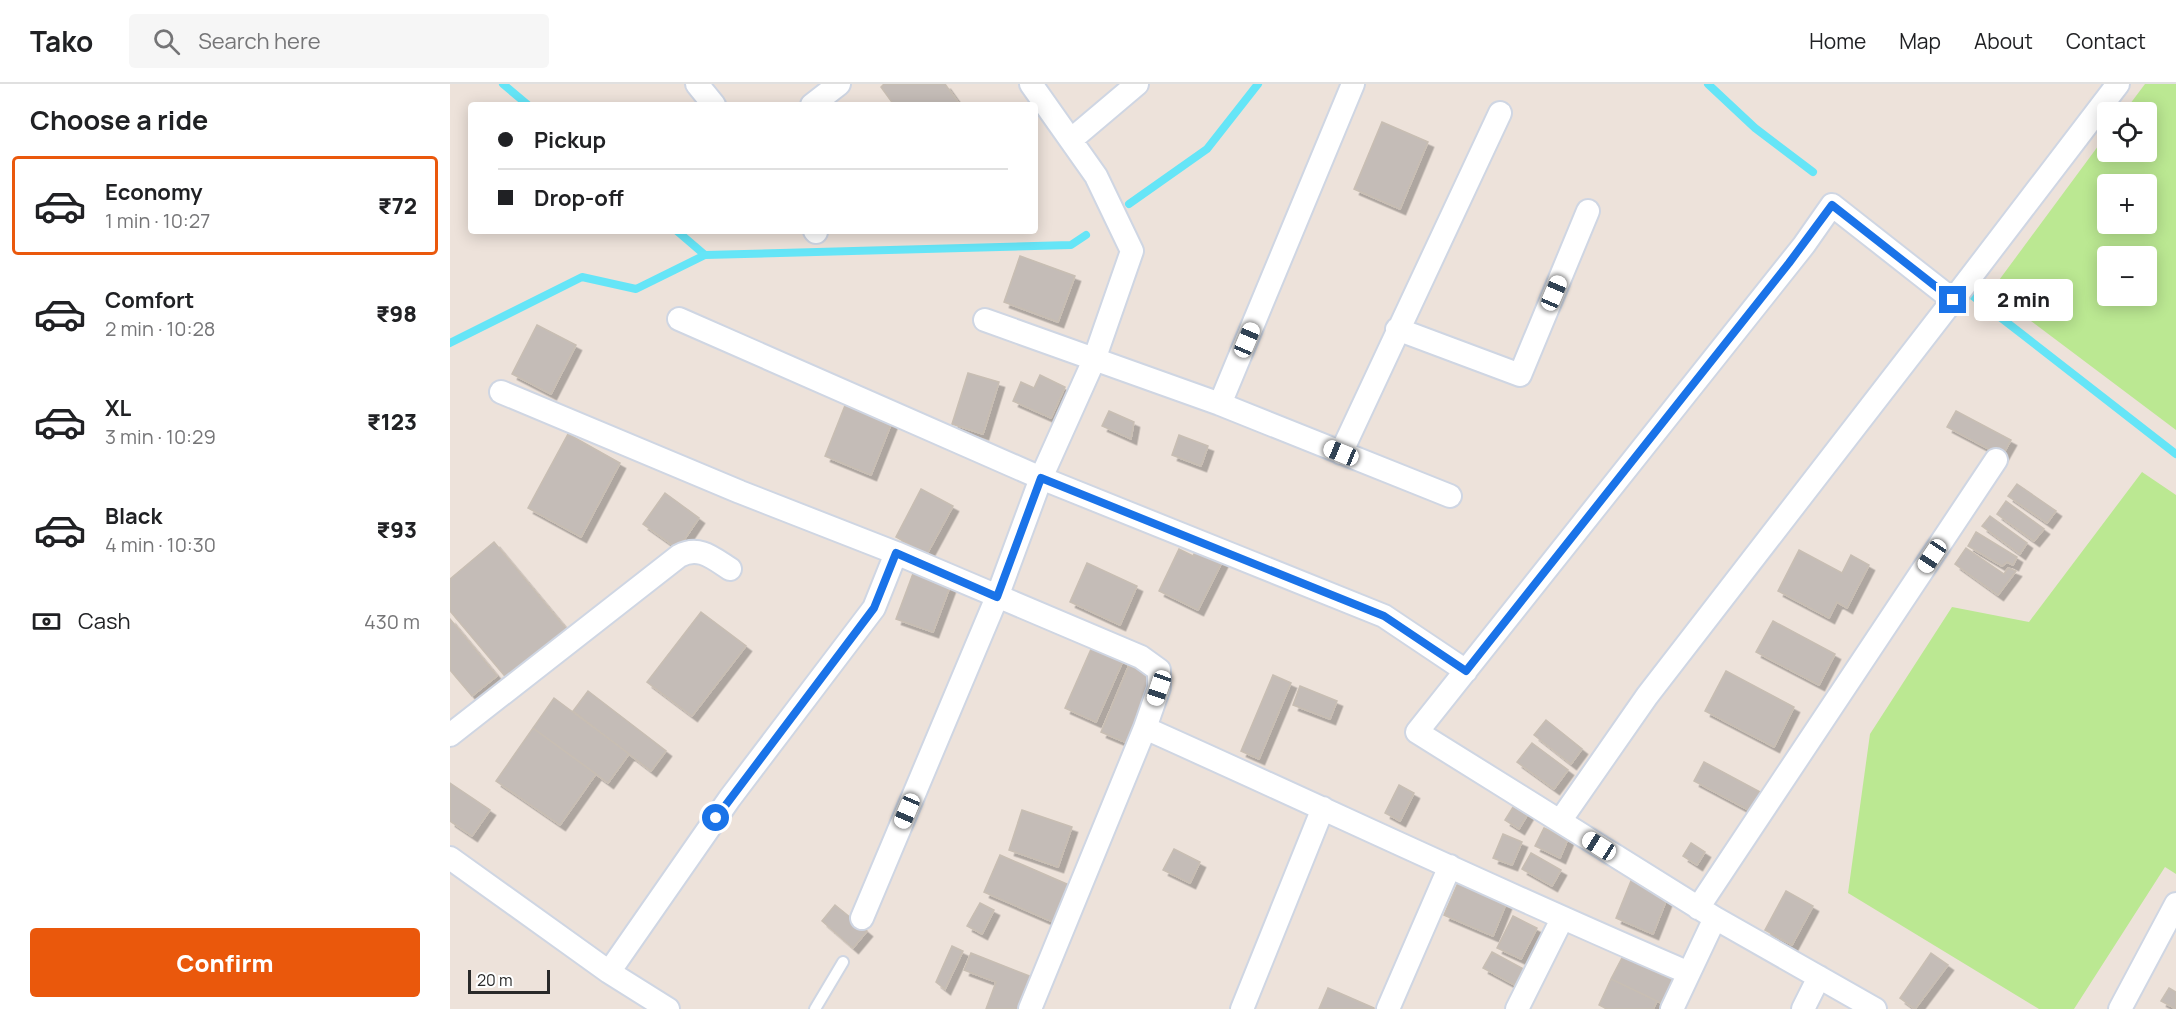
<!DOCTYPE html>
<meta charset="utf-8">
<style>
:root{--surface:#fff;--page:#f6f6f6;--text:#202124;--muted:#757577;--line:#e0e0e0;--accent:#ea580c}
body{margin:0;font-family:Manrope,sans-serif;background:var(--page);color:var(--text);height:100vh;display:flex;flex-direction:column;font-size:22px;white-space:nowrap}
*{box-sizing:border-box;margin:0}
p{font-size:20px;color:var(--muted)}
.icon{flex:none;width:33px;height:33px;fill:none;stroke:currentColor;stroke-width:2;stroke-linecap:round;stroke-linejoin:round}
.map{position:relative;flex:1;overflow:hidden}
.sheet{display:flex;flex-direction:column;background:var(--surface);width:450px}
.sheet>*{flex:none}
.hud{position:absolute;left:18px;top:18px;width:570px;height:132px;border-radius:6px;box-shadow:0 3px 15px #0003;display:grid;align-content:center;height:132px;padding:0 30px;background:var(--surface)}
.fabs{position:absolute;left:1647px;top:18px;display:grid;gap:12px}
.fabs a{display:grid;place-items:center;width:60px;height:60px;border-radius:6px;background:var(--surface);box-shadow:0 3px 15px #0003;font-size:30px}
.scale{position:absolute;left:18px;bottom:15px;width:82px;box-sizing:border-box;padding-left:6px;border:3px solid #292929;border-top:0;font-size:16px;line-height:21px;white-space:nowrap;color:#292929;-webkit-text-stroke:4px #fff;paint-order:stroke}
.end{position:absolute;width:27px;height:27px;margin:-14px;border:8px solid #1a73e8;background:#fff;box-shadow:0 0 0 3px #fff}
.from{border-radius:50%}
.bubble{position:absolute;height:42px;border-radius:6px;background:var(--surface);box-shadow:0 3px 15px #0003;font-size:20px;font-weight:800;line-height:42px;text-align:center}
.car{position:absolute;width:18px;height:36px;margin:-18px -9px;border-radius:8px;box-shadow:0 0 4px 2px #0007;background:linear-gradient(#fff 24%,#345 0 40%,#fff 0 76%,#345 0 86%,#fff 0)}
.hud b{display:flex;align-items:center;gap:21px;height:57px;font-size:22px}
.hud b+b{border-top:2px solid var(--line)}
.hud i{width:15px;height:15px;background:var(--text)}
ul{padding:0;list-style:none}
li{display:flex;align-items:center;gap:18px;height:99px;margin:0 12px 9px;padding:0 18px;border:3px solid transparent;border-radius:6px}
li div{flex:1}
li b{display:block;font-size:22px}
li em{font-style:normal;font-weight:800}
li.selected{border-color:var(--accent)}
li>.icon{width:54px;height:54px;stroke-width:1.5}
h2{padding:0 30px;font-size:27px;line-height:72px}
.pay{display:flex;align-items:center;gap:15px;height:66px;padding:0 30px;font-size:22px}
.pay p{margin-inline-start:auto}
.cta{display:flex;gap:12px;margin-top:auto;padding:12px 30px}
.cta a{flex:1;height:69px;border-radius:6px;background:var(--accent);color:#fff;font-size:24px;font-weight:800;line-height:69px;text-align:center}
header{display:flex;align-items:center;gap:36px;box-sizing:border-box;height:84px;padding:0 30px;background:var(--surface);border-bottom:2px solid var(--line)}
header strong{font-size:28px}
nav{display:flex;gap:33px;margin-inline-start:auto;font-size:21px}
.search{width:420px;height:54px;background:var(--page);display:flex;align-items:center;gap:15px;box-sizing:border-box;padding:0 21px;border-radius:6px;color:var(--muted);font-size:22px}
main{display:flex;flex:1;min-height:0}
.map>svg:first-child{display:block}
</style>
<header>
<strong>Tako</strong>
<div class="search"><svg class="icon" aria-label="search" viewBox="0 0 24 24"><circle cx="10" cy="10" r="6"/><path d="M15 15l6 6"/></svg>Search here</div>
<nav><a>Home</a><a>Map</a><a>About</a><a>Contact</a></nav>
</header>
<main>
<section class="sheet">
<h2>Choose a ride</h2>
<ul>
<li class="selected"><svg class="icon" aria-label="car" viewBox="0 0 24 24"><path d="M5 17H2v-5l4-1 3-4h7l3 4 3 1v5h-3M9 17h6M6 11h13"/><circle cx="7" cy="17" r="2"/><circle cx="17" cy="17" r="2"/></svg><div><b>Economy</b><p>1 min · 10:27</p></div><em>₹72</em></li>
<li><svg class="icon" aria-label="car" viewBox="0 0 24 24"><path d="M5 17H2v-5l4-1 3-4h7l3 4 3 1v5h-3M9 17h6M6 11h13"/><circle cx="7" cy="17" r="2"/><circle cx="17" cy="17" r="2"/></svg><div><b>Comfort</b><p>2 min · 10:28</p></div><em>₹98</em></li>
<li><svg class="icon" aria-label="car" viewBox="0 0 24 24"><path d="M5 17H2v-5l4-1 3-4h7l3 4 3 1v5h-3M9 17h6M6 11h13"/><circle cx="7" cy="17" r="2"/><circle cx="17" cy="17" r="2"/></svg><div><b>XL</b><p>3 min · 10:29</p></div><em>₹123</em></li>
<li><svg class="icon" aria-label="car" viewBox="0 0 24 24"><path d="M5 17H2v-5l4-1 3-4h7l3 4 3 1v5h-3M9 17h6M6 11h13"/><circle cx="7" cy="17" r="2"/><circle cx="17" cy="17" r="2"/></svg><div><b>Black</b><p>4 min · 10:30</p></div><em>₹93</em></li>
</ul>
<div class="pay"><svg class="icon" aria-label="cash" viewBox="0 0 24 24"><path d="M3 7h18v10H3z"/><circle cx="12" cy="12" r="2"/></svg>Cash<p>430 m</p></div>
<div class="cta"><a>Confirm</a></div>
</section>
<div class="map">
<svg width="1726" height="925" viewBox="0 0 1726 925">
<defs>
<filter id="shadow"><feDropShadow dx="5.5" dy="5.5" stdDeviation="0" flood-color="#0004"/></filter>
</defs>
<rect width="100%" height="100%" fill="#ede2da"/>
<path fill="#bbe892" fill-rule="evenodd" d="M1695,0H1726V346L1541,207L1657,50L1658,68H1696V28H1674ZM1658,100H1696V140H1658ZM1658,172H1696V212H1658Z
M1692,388L1726,411V790L1715,783L1624,925H1589L1398,809L1420,650L1502,523L1579,538Z"/>
<g fill="none" stroke-linecap="round" stroke-linejoin="round">
<path stroke="#65e5f7" stroke-width="8" d="M53,0L78,21
M1258,0L1305,44L1363,88
M679,120L757,65L808,0
M227,147L255,171
M1519,209L1726,370
M0,259L132,193L186,205L255,171L621,161L636,151"/>
</g>
<path fill="#c4bcb7" stroke="#c8beb3" stroke-width="1.5" filter="url(#shadow)" d="M434,0H495L510,21H444L431,3Z
M932,38L978,58L950,125L904,105Z
M570,172L625,192L608,238L554,218Z
M87,241L126,261L101,310L62,290Z
M518,289L549,298L533,350L502,340Z
M590,291L615,303L601,334L563,317L571,298L584,304Z
M396,319L442,338L421,391L375,372Z
M659,327L684,338L681,355L652,342Z
M1506,327L1561,356L1552,372L1497,343Z
M118,350L170,379L131,453L78,424Z
M729,351L758,362L751,382L722,371Z
M1567,400L1606,427L1597,439L1558,412Z
M471,405L503,422L477,470L446,453Z
M215,409L249,434L228,465L193,440Z
M1556,417L1594,445L1584,457L1547,430Z
M1540,432L1577,459L1570,470L1532,442Z
M1526,448L1567,473L1563,481L1557,478L1552,482L1518,462Z
M44,458L118,547L59,597L0,527V495Z
M748,462L774,474L748,526L709,507L729,465L743,472Z
M1516,464L1554,490L1558,484L1566,487L1548,511L1505,480Z
M1349,466L1392,489L1401,471L1419,481L1397,524L1387,518L1379,534L1328,507Z
M637,479L687,502L670,541L620,518Z
M464,487L501,500L483,548L446,535Z
M251,528L296,562L242,632L197,598Z
M0,535L47,592L22,612L0,586Z
M1323,537L1385,570L1369,601L1306,568Z
M642,563L673,577L646,638L615,624Z
M679,581L706,593L677,659L651,648Z
M1276,587L1344,623L1324,663L1255,627Z
M823,591L841,599L809,675L791,667Z
M850,602L887,617L880,635L843,621Z
M138,607L216,667L201,687L123,627Z
M104,614L179,670L158,699L83,644Z
M1096,636L1132,665L1121,680L1084,651Z
M83,644L146,690L110,741L46,697Z
M1082,659L1118,686L1104,705L1067,678Z
M1254,678L1314,710L1304,729L1244,697Z
M0,699L40,726L22,752L0,737Z
M949,701L964,709L950,737L935,729Z
M1065,720L1079,728L1069,745L1055,736Z
M572,726L622,743L608,783L559,766Z
M1094,744L1118,755L1110,774L1085,762Z
M1053,750L1072,758L1062,781L1043,774Z
M1241,759L1255,768L1247,781L1233,772Z
M724,765L750,778L740,799L713,786Z
M1081,769L1111,786L1102,802L1072,785Z
M550,771L619,801L603,838L534,808Z
M1183,792L1220,807L1203,850L1166,834Z
M1008,799L1056,820L1043,852L994,831Z
M1336,807L1363,822L1342,861L1315,846Z
M530,819L544,826L532,850L517,842Z
M385,821L417,847L403,864L372,837Z
M1063,832L1087,844L1071,875L1047,864Z
M502,862L513,867L495,905L486,898Z
M1042,868L1083,890L1074,906L1033,884Z
M521,869L582,893L570,925H536L546,898L514,886Z
M1481,869L1498,881L1465,925L1450,914Z
M1173,872L1223,896L1211,919L1161,895Z
M1161,895L1207,917L1203,925H1157L1149,921Z
M878,904L924,924V925H869Z
M1719,904L1726,908V925L1711,917Z"/>
<g fill="none" stroke-linecap="round" stroke-linejoin="round">
<defs>
<path id="service" d="M365,925L393,878"/>
<path id="minor" d="M247,0L264,21
M362,21L389,0
M622,55L687,0
M365,147L366,148
M1503,216L1668,0
M229,235L591,394L934,532L1016,587
M535,236L770,320L1000,412
M947,245L1070,291L1138,127
M51,308L290,408L446,469
M770,320L903,0
M891,369L1050,29
M0,651L229,472C249,461 263,474 280,485
M1110,737L1197,612L1503,216L1382,121L1354,161L967,648L1265,834
M0,774L159,888L280,714L424,524L446,469L691,573L709,586V604L695,644C876,725 1056,811 1239,889
M1248,824L1546,376
M412,834L547,513L591,394L644,276L682,167L646,92L581,0
M159,888L218,925
M580,925L695,644
M792,925L873,724
M938,925L1000,782
M1067,925L1112,835
M1222,925L1265,834L1425,925
M1353,925L1369,893
M1670,925L1726,820"/>
</defs>
<use href="#service" stroke="#cfd6e3" stroke-width="14"/>
<use href="#minor" stroke="#cfd6e3" stroke-width="26"/>
<use href="#service" stroke="#fff" stroke-width="10"/>
<use href="#minor" stroke="#fff" stroke-width="22"/>
</g>
<g fill="none" stroke-linecap="round" stroke-linejoin="round">
<path stroke="#1a73e8" stroke-width="8" d="M266,734L424,524L446,469L547,513L591,394L934,532L1016,587L1339,179L1382,121L1503,216"/>
</g>
</svg>
<div class="fabs">
<a><svg class="icon" aria-label="locate" viewBox="0 0 24 24"><circle cx="12" cy="12" r="6"/><path d="M12 2v4M12 18v4M2 12h4M18 12h4"/></svg></a>
<a>+</a>
<a>−</a>
</div>
<div class="scale">20 m</div>
<i class="end from" style="left:266px;top:734px"></i>
<i class="end" style="left:1503px;top:216px"></i>
<div class="bubble" style="left:1524px;top:195px;width:99px">2 min</div>
<i class="car" style="left:1104px;top:209px;rotate:23deg"></i>
<i class="car" style="left:797px;top:256px;rotate:23deg"></i>
<i class="car" style="left:891px;top:369px;rotate:292deg"></i>
<i class="car" style="left:1482px;top:472px;rotate:214deg"></i>
<i class="car" style="left:709px;top:604px;rotate:199deg"></i>
<i class="car" style="left:457px;top:727px;rotate:203deg"></i>
<i class="car" style="left:1149px;top:762px;rotate:302deg"></i>
<div class="hud">
<b><i class="from"></i>Pickup</b>
<b><i></i>Drop-off</b>
</div>
</div>
</main>
